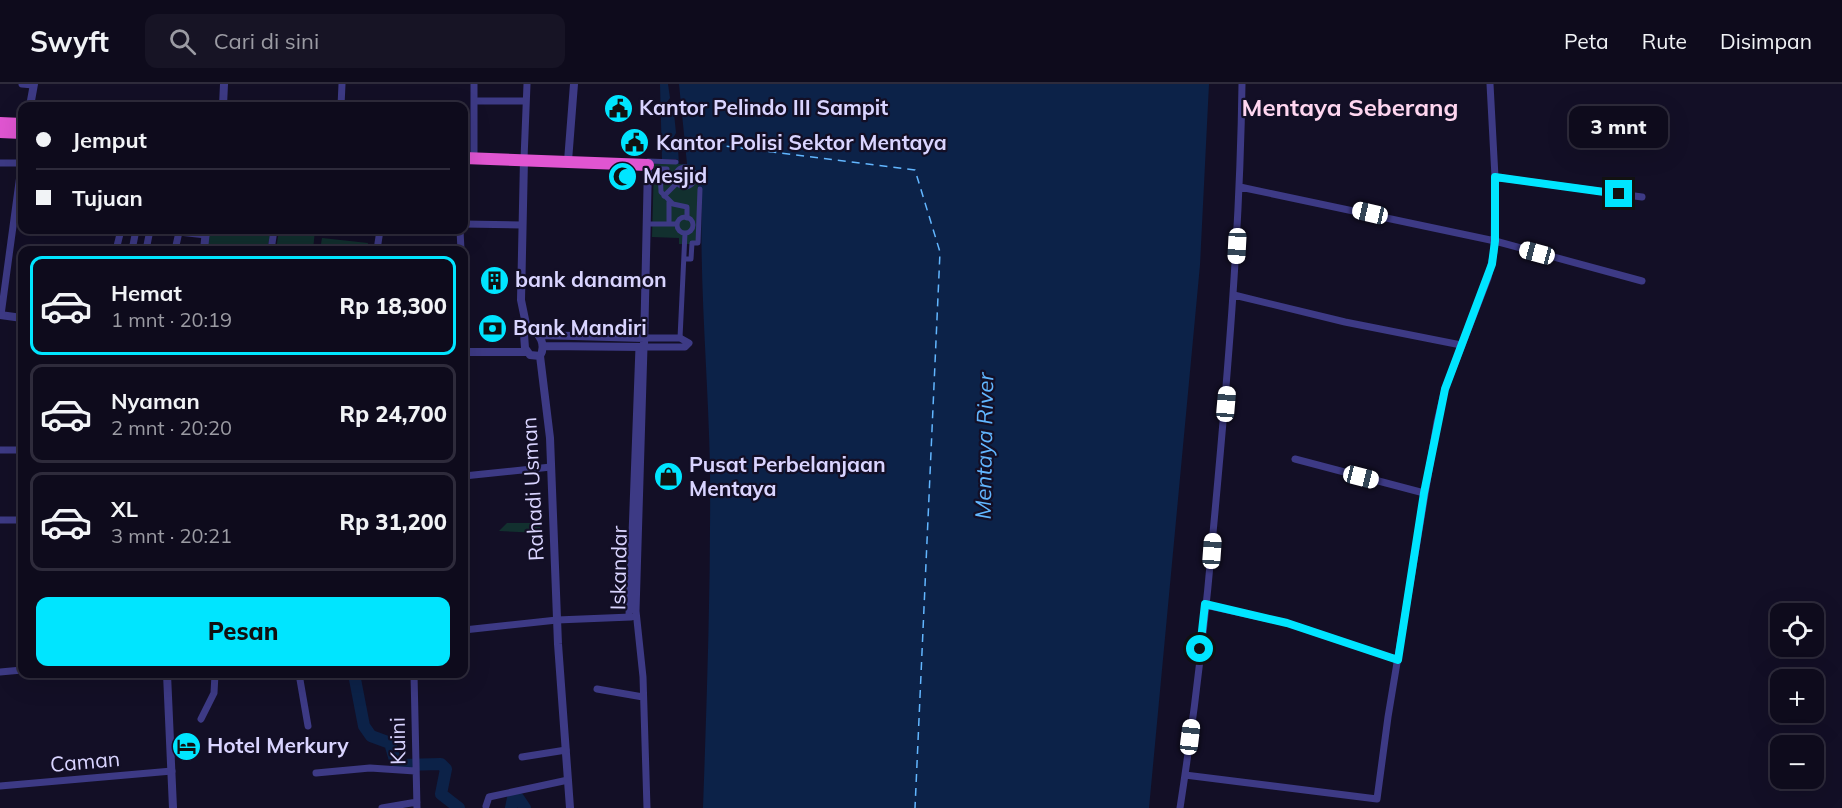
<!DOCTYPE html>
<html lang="id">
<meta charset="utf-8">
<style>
:root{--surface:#0e0b1c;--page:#171425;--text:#f1f3f6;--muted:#9b9ba3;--line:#2e2b3b;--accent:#00e5ff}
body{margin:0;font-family:Mulish,sans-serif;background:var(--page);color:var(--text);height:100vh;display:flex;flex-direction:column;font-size:22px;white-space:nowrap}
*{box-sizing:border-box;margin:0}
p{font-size:20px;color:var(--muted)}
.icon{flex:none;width:33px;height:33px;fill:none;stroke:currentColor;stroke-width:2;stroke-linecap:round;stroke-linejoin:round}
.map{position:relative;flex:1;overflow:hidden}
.drawer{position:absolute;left:18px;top:162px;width:450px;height:432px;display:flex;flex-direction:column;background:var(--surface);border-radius:12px;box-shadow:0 6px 24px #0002,0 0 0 2px var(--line)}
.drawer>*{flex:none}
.guide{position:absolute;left:18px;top:18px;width:450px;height:132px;border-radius:12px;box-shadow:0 6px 24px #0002,0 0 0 2px var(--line);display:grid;align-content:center;height:132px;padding:0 18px;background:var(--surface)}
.fabs{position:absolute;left:1770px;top:519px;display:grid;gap:12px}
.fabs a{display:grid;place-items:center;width:54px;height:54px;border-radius:12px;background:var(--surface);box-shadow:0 6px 24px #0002,0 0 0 2px var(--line);font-size:30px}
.end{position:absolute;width:27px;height:27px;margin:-14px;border:8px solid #00e5ff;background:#111;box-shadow:0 0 0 3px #111}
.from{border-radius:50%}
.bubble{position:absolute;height:42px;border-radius:12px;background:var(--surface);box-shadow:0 6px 24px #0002,0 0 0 2px var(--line);font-size:20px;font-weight:800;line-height:42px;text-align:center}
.car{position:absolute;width:18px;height:36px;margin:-18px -9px;border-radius:8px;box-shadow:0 0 4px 2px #0007;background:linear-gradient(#fff 24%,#345 0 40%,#fff 0 76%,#345 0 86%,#fff 0)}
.guide b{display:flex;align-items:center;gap:21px;height:57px;font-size:22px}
.guide b+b{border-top:2px solid var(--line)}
.guide i{width:15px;height:15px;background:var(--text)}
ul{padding:10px 0 0;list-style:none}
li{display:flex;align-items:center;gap:18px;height:99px;margin:0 12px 9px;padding:0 6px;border:3px solid var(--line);border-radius:12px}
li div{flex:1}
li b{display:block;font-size:22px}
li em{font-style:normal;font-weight:800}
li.current{border-color:var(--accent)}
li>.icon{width:54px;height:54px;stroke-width:1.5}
.cta{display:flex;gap:12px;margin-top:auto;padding:12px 18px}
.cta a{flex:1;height:69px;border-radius:12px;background:var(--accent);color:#111;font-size:24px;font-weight:800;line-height:69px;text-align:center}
header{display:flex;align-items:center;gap:36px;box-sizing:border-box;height:84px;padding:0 30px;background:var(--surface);border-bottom:2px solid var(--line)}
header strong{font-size:28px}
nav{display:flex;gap:33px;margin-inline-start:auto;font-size:21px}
.search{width:420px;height:54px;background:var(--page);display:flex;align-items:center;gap:15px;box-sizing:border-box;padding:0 21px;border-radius:12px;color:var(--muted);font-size:22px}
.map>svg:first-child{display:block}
</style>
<header>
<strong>Swyft</strong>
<div class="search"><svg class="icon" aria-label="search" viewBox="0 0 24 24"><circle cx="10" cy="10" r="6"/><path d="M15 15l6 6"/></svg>Cari di sini</div>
<nav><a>Peta</a><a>Rute</a><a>Disimpan</a></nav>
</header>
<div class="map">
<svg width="1842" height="724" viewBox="0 0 1842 724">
<rect width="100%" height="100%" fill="#130f26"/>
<path fill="#12302f" d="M654,80H687L696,85L698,103H702L700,160H679V154L652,153Z
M209,146H271L267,166H206Z
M279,146H315L313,166H276Z
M322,154L368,159L367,166H320Z
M507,439H540V449L499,447Z"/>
<path fill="#0c2248" d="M660,0H1209L1200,181L1149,724H703C707,610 711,496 710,382C708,289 699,197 702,104L698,103V90L692,82L678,80L677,75H662Z"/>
<path fill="#130f26" d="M668,0H679L687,80H679L678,65L673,60L659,61V55L673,54L676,49L674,29L667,24L658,25V18H667L670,14Z"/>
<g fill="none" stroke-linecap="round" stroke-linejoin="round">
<path stroke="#0c2248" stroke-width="12" d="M354,590L364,642L371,652L390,659L395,676L401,681L441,680L446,685L441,710L459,724
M511,724L513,714L519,715L525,724"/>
<path stroke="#62b6ff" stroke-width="1.5" stroke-dasharray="8 6" stroke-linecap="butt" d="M685,57L915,86L940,168L915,724"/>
<path stroke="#3d3a85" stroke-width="5" d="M648,77L676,78
M675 93a10 10 0 1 1 20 0a10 10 0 1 1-20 0Z
M667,85H660L661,108L673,120L687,123V134
M664,112L677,99
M677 141a8 8 0 1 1 16 0a8 8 0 1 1-16 0Z
M646,140H677
M669,140V118
M684,175H691L692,159H698L700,105
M680,254L685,149"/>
<path stroke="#3d3a85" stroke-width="7" d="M22,0L33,1
M474,17H526
M341,22L342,0
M474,73V0
M524,75L527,0
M0,79H22
M1495,93L1642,113
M1240,103L1495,157L1642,197
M464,140L521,141
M161,146L206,151
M460,146L461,166
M116,166L121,146
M132,166L136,146
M146,166L150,146
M175,166L179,148
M271,166L274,146
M377,166L380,146
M1234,211L1345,238L1461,261
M1,231L22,76
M644,254H680L689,259L685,263H644L636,527L643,593L647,724
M0,366H22
M1295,375L1424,409
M464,392L551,383
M0,436H22
M1205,521L1287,539L1398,576
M629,531L639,263
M464,546L557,536L631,533
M0,588L22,586
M299,590L308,642
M414,590L417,724
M597,605L643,613
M201,635L214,609L215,590
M522,673L566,666
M316,689L370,684L415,687
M1185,691L1377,715L1388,633L1437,338L1445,305L1488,194L1494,168L1495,93L1490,0
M0,702L172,687
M486,722L489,713L568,696
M382,724L417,718
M1180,724C1194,633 1205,541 1213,449C1227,299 1240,150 1242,0"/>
<path stroke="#3d3a85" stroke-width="8" d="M30,22L34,0
M223,22L224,0
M524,75L521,216L527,245
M568,77L574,0
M204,166L206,146
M0,231L22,234
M529,244C541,249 546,262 540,272L530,271L525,264L524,250Z
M539,251L644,254
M543,262L644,263L648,81
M464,268H527
M540,272L550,354L558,560L570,724
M167,590L173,724"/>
<path stroke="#e055d1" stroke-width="12" d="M0,39L22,40
M0,48L22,49
M464,74L648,81"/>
</g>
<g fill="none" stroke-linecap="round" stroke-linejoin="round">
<path stroke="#00e5ff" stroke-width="8" d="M1200,565L1205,520L1287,539L1398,576L1424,409L1445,305L1492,180L1495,157V93L1619,110"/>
</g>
<defs>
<symbol id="civic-disc" viewBox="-11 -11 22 22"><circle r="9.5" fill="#00e5ff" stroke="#130f26"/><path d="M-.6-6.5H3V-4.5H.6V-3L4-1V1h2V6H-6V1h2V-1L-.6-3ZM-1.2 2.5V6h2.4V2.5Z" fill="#111"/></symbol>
<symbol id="mosque-disc" viewBox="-11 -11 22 22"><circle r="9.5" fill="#00e5ff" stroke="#130f26"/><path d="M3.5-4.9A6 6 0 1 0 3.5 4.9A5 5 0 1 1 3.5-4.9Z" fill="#111"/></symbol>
<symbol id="building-disc" viewBox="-11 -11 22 22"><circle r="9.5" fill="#00e5ff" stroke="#130f26"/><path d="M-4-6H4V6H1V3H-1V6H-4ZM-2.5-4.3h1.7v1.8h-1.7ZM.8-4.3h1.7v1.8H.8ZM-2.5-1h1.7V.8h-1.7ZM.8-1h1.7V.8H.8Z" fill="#111"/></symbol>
<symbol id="bank-disc" viewBox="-11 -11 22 22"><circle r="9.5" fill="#00e5ff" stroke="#130f26"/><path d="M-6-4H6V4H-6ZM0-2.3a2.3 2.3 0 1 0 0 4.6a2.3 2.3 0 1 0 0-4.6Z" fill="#111"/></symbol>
<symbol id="shop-disc" viewBox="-11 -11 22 22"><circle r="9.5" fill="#00e5ff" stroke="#130f26"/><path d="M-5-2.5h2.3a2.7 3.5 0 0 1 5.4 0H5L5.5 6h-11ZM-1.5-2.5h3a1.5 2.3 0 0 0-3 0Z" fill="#111"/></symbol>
<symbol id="hotel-disc" viewBox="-11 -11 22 22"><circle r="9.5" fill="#00e5ff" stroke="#130f26"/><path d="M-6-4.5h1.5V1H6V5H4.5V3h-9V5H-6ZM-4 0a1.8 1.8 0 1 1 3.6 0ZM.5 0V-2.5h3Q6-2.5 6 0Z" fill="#111"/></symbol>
</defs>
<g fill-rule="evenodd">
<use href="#civic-disc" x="602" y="8" width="33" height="33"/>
<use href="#civic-disc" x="618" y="42" width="33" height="33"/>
<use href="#mosque-disc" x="606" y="76" width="33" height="33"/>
<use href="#building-disc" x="478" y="180" width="33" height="33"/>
<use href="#bank-disc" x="476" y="228" width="33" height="33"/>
<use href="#shop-disc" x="652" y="376" width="33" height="33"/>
<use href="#hotel-disc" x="170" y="646" width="33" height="33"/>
</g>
<g text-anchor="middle" stroke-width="4.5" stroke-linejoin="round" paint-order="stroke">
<g font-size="21" font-weight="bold" fill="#d9d4ff" stroke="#130f26" text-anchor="start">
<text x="639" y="31">Kantor Pelindo III Sampit</text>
<text x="656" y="66">Kantor Polisi Sektor Mentaya</text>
<text x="643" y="99">Mesjid</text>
<text x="515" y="203">bank danamon</text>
<text x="513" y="251">Bank Mandiri</text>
<text x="689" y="388">Pusat Perbelanjaan<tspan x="689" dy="24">Mentaya</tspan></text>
<text x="207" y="669">Hotel Merkury</text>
</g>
<g font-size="21" fill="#d9d4ff" stroke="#130f26">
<text transform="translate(533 405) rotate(-93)" y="7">Rahadi Usman</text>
<text transform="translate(619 484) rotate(-89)" y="7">Iskandar</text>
<text transform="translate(398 657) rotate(-91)" y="7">Kuini</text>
<text transform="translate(85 678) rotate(-5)" y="7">Caman</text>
</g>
<g font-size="22" font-style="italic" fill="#62b6ff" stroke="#130f26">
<text transform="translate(984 362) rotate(-89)" y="8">Mentaya River</text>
</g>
<g font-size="24" font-weight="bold" fill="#ffd6f0" stroke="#130f26">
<text x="1350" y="32">Mentaya Seberang</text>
</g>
</g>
</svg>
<div class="fabs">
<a><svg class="icon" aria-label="locate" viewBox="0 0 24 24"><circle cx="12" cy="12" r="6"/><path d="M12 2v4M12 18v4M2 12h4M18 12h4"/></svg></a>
<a>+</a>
<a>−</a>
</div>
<i class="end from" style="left:1200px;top:565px"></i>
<i class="end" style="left:1619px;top:110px"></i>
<div class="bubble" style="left:1569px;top:22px;width:99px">3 mnt</div>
<i class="car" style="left:1370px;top:129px;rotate:283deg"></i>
<i class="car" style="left:1237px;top:162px;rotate:183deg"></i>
<i class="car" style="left:1537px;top:169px;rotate:285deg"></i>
<i class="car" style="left:1226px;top:320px;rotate:5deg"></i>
<i class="car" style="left:1361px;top:393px;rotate:104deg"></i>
<i class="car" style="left:1212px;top:467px;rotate:4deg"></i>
<i class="car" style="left:1190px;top:653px;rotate:7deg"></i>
<div class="guide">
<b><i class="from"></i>Jemput</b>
<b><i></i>Tujuan</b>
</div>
<section class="drawer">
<ul>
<li class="current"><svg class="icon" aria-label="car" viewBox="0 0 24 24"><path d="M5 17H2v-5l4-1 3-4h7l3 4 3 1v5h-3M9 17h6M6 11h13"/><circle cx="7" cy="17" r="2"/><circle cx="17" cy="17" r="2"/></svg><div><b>Hemat</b><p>1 mnt · 20:19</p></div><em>Rp 18,300</em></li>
<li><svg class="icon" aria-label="car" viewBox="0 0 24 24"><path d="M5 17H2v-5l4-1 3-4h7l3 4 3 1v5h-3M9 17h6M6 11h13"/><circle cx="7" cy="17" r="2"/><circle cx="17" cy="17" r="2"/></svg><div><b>Nyaman</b><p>2 mnt · 20:20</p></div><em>Rp 24,700</em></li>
<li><svg class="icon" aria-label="car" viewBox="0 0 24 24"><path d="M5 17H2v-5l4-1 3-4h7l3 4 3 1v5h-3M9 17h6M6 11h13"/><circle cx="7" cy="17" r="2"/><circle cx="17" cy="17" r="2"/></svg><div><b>XL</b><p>3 mnt · 20:21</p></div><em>Rp 31,200</em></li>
</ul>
<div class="cta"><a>Pesan</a></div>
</section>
</div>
